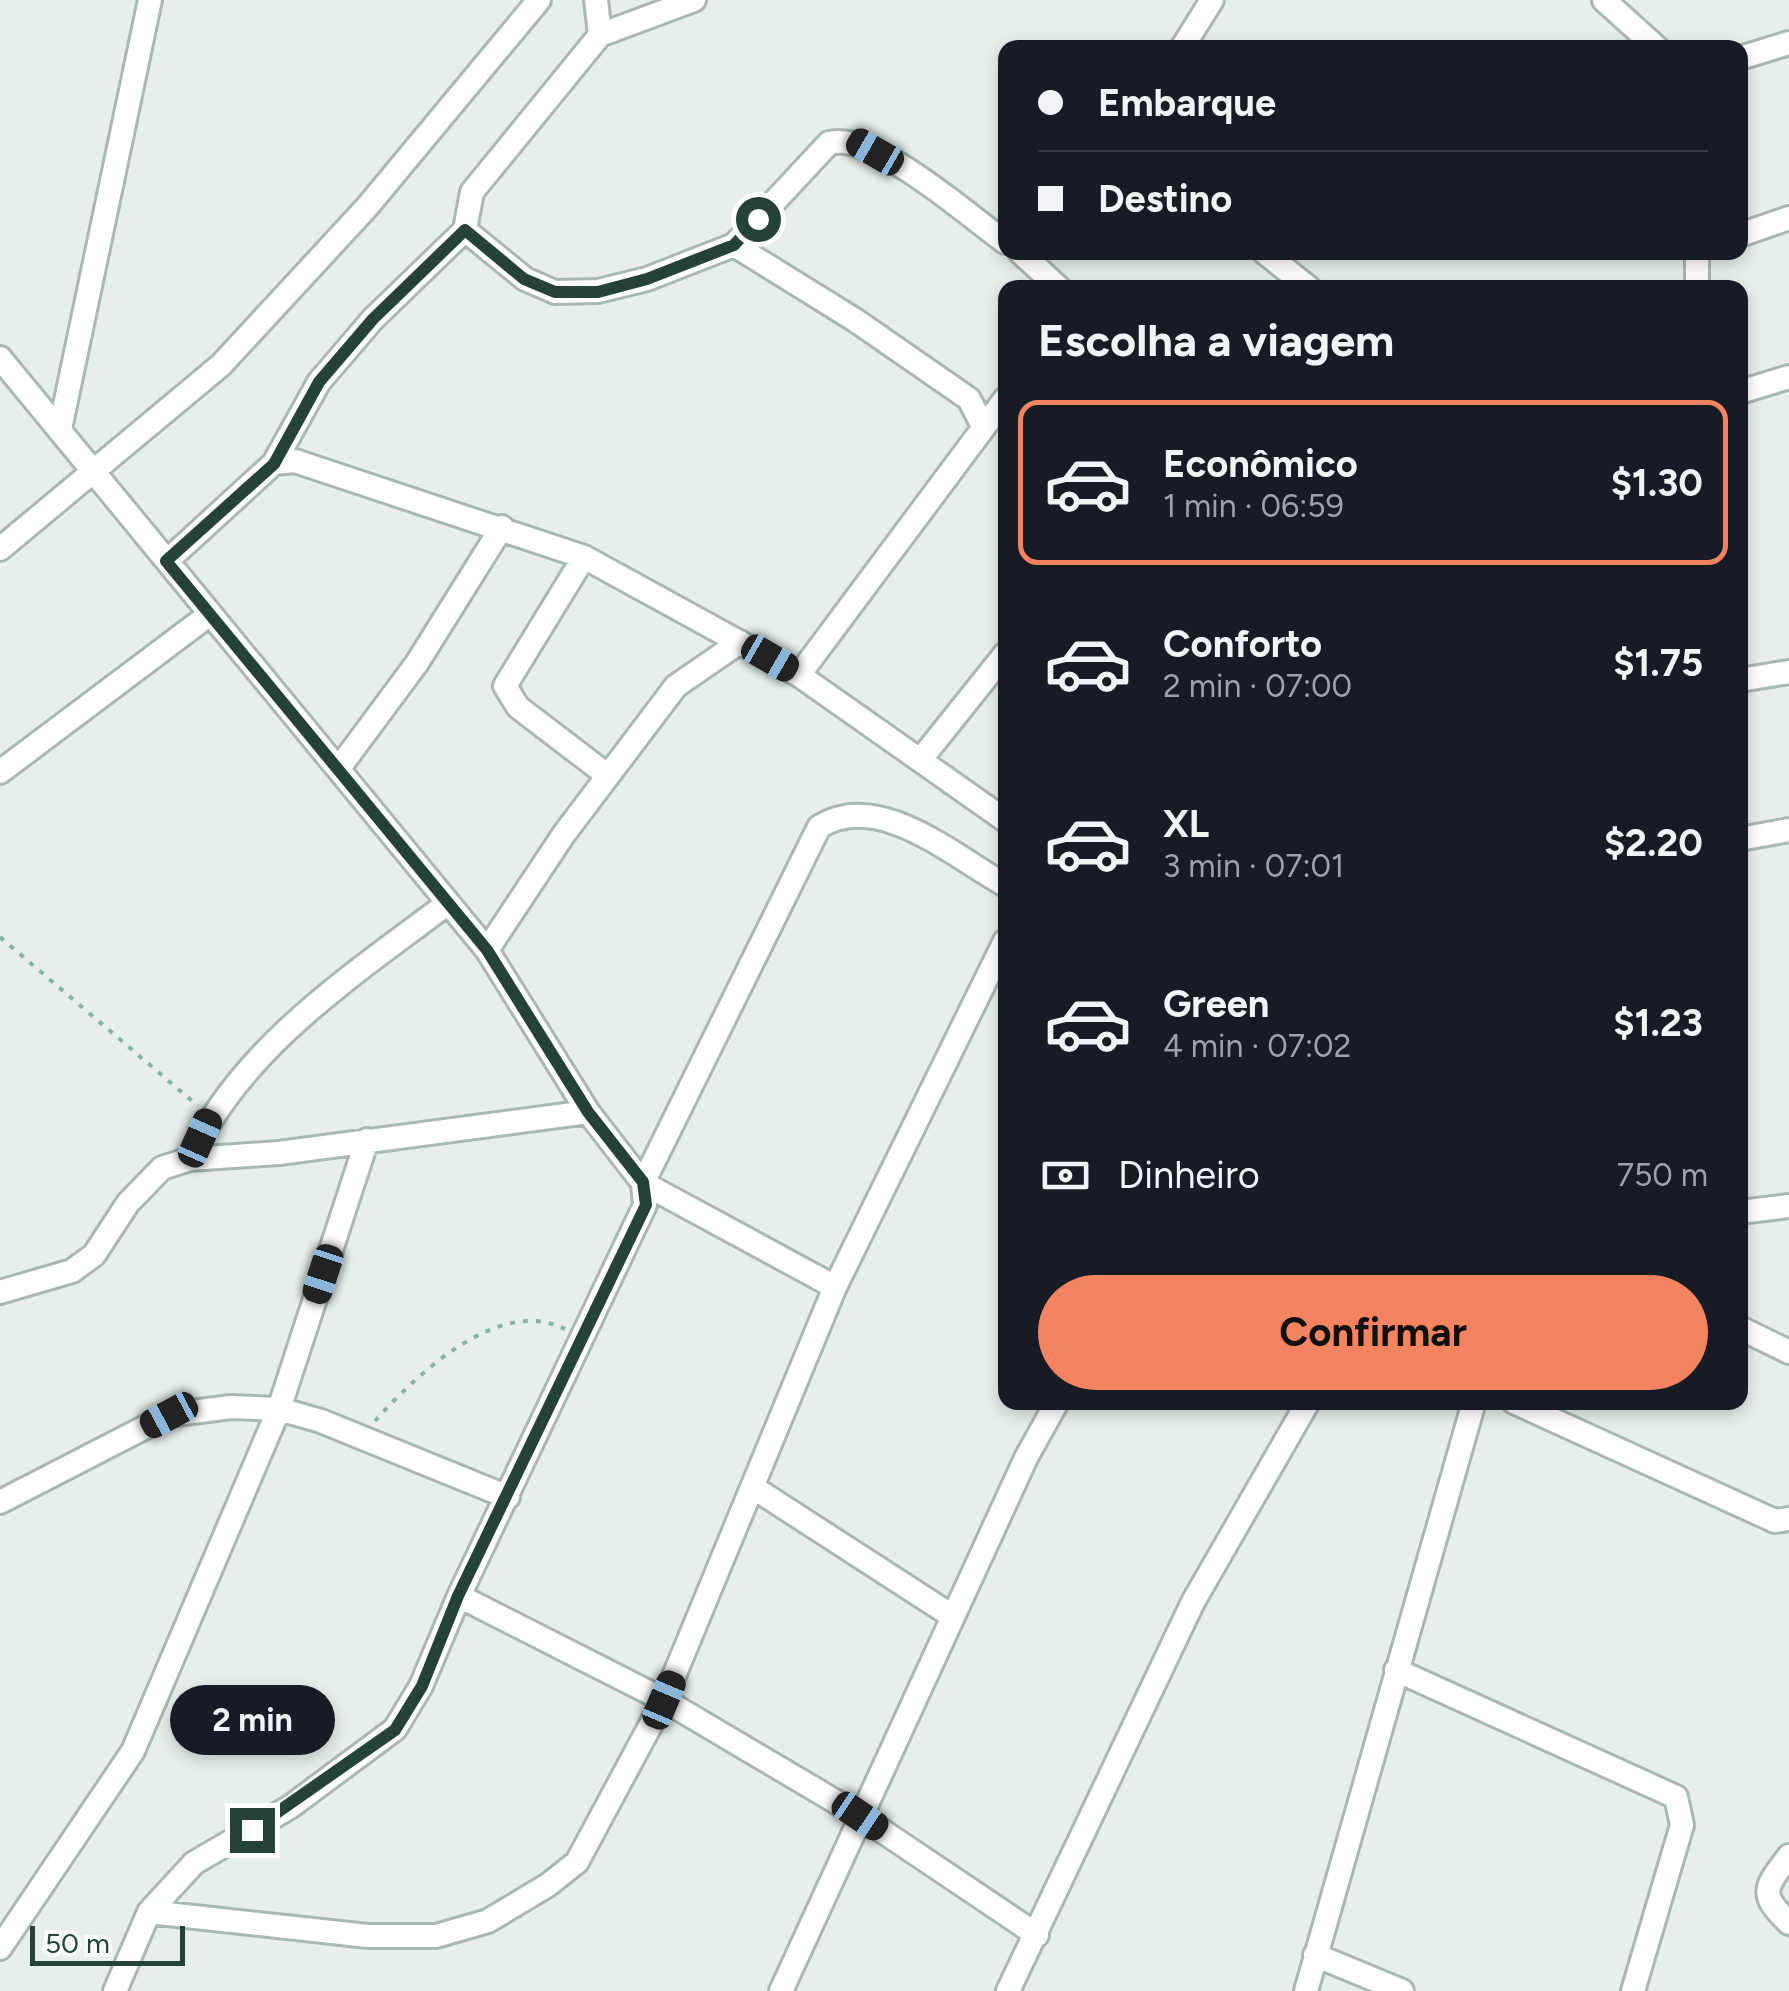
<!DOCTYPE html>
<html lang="pt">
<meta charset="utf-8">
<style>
:root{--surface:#171b24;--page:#20242c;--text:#f1f3f6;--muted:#9ea1a6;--line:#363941;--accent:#f4845f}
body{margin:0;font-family:Figtree,sans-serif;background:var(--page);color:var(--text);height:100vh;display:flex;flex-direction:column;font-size:38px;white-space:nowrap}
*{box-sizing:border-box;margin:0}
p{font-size:32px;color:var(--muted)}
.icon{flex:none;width:55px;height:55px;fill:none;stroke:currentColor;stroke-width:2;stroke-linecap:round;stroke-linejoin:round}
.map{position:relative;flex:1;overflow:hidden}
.panel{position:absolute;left:998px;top:280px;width:750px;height:1130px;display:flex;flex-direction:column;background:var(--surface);border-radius:20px;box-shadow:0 5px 15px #0003}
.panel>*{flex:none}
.top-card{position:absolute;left:998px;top:40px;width:750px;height:220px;border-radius:20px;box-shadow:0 5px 15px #0003;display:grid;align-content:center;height:220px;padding:0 40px;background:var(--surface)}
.scale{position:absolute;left:30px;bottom:25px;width:155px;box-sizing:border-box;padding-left:10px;border:5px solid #24423a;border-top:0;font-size:28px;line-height:35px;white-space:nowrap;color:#24423a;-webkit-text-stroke:8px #f7fbf9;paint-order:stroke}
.end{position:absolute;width:45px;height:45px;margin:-22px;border:12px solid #24423a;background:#fff;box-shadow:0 0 0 5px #fff}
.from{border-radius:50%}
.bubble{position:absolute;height:70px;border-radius:35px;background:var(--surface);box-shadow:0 5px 15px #0003;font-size:32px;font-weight:700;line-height:70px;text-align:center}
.car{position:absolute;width:30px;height:60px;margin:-30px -15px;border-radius:12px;box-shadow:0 0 8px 2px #0007;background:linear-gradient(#222 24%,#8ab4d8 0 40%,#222 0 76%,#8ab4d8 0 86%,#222 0)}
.top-card b{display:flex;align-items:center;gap:35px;height:95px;font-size:38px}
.top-card b+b{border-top:2px solid var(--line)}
.top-card i{width:25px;height:25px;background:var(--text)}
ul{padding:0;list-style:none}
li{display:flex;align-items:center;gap:30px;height:165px;margin:0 20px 15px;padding:0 20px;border:5px solid transparent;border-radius:20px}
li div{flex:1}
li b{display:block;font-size:38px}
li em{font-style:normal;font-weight:700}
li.current{border-color:var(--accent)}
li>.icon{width:90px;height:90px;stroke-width:1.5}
h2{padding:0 40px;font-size:45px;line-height:120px}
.pay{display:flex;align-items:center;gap:25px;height:110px;padding:0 40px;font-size:38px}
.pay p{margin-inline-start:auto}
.action{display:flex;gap:20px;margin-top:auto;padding:20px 40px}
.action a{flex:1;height:115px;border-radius:60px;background:var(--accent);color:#111;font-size:40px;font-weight:700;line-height:115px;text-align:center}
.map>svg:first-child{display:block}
</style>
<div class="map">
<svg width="1789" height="1991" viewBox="0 0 1789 1991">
<rect width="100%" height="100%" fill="#e6efeb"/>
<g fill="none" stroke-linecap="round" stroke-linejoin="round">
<defs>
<path id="minor" d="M596,0L600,35
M1604,0L1657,48
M1182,48L1212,0
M1740,58L1789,43
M465,230L525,279L555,292L598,291L647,279L734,245L829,143C874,131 966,214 1005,242
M1740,235L1789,218
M734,245L855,320L969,399L983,426
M1020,252L1059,288
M1264,252L1309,288
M1697,252V288
M0,358L487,950L588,1112L643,1183L835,1287
M1740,392L1789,377
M60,429L150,0
M274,463L295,461L584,557L799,675L1005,820
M0,549L221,365L367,207L539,0
M584,557L505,686L518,707L607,775
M167,561L274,463L319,382L373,319L465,230L472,192L600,35L694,0
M799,675L1005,399
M1740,680L1789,672
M921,759L1005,654
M339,768L417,663L502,527
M0,772L210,614
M1740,839L1789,830
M487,950L564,834L676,686L740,642
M190,1159C240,1048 353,975 448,903
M1740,1212L1789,1206
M0,1292L72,1271L94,1255L128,1203L162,1168L190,1159L279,1153L588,1112
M1740,1328L1789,1352
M1514,1402L1775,1521L1789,1519
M754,1488L952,1616
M0,1502L169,1415L231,1407L279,1409L321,1421L508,1497
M459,1596L664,1700L860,1816L1037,1935
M1396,1670L1676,1797L1682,1825L1633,1991
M1789,1856C1765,1888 1758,1893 1789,1923
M149,1912L368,1936H436L488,1921L548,1885L577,1862L664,1700L835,1287L1005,941
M0,1948L133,1751L279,1409L367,1140
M1315,1955L1402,1991
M115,1991L149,1912L194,1863L290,1807L395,1729L421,1686L459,1596L645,1205L643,1183L819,827C878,789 953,856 1005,885
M781,1991L1026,1458L1057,1402
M1008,1991L1193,1602L1308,1402
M1306,1991L1474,1402"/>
</defs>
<use href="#minor" stroke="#a8b8b2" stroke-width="28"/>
<path stroke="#86b3a5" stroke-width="4" stroke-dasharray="5 8" stroke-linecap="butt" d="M0,937L198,1106
M375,1421C415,1376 499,1295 565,1329"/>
<use href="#minor" stroke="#fff" stroke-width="22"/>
</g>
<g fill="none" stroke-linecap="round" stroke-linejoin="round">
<path stroke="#24423a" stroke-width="12" d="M252,1830L395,1730L422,1686L458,1596L646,1205L643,1182L588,1112L487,950L166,561L274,464L319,382L373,319L465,230L524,279L555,292H598L647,279L734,245L758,219"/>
</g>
</svg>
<div class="scale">50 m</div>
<i class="end from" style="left:758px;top:219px"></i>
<i class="end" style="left:252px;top:1830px"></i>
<div class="bubble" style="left:170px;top:1685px;width:165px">2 min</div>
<i class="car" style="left:875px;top:152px;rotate:300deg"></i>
<i class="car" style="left:770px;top:658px;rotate:120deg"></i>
<i class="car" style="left:200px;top:1138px;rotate:24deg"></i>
<i class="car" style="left:323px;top:1274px;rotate:198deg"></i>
<i class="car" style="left:169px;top:1415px;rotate:242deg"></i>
<i class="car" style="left:664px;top:1700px;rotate:23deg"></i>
<i class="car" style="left:860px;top:1816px;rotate:124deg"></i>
<div class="top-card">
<b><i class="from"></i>Embarque</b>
<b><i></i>Destino</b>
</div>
<section class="panel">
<h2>Escolha a viagem</h2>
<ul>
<li class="current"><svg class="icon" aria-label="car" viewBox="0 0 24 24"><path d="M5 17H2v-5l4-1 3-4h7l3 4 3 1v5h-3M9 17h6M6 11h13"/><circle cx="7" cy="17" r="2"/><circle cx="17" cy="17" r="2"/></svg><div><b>Econômico</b><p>1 min · 06:59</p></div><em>$1.30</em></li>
<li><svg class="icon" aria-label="car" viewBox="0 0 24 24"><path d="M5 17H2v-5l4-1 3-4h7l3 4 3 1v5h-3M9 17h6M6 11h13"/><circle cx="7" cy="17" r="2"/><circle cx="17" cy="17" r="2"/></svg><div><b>Conforto</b><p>2 min · 07:00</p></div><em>$1.75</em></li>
<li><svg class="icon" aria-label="car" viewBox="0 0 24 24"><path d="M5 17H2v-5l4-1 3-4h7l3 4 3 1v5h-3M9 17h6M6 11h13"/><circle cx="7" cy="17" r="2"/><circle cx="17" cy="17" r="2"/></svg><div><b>XL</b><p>3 min · 07:01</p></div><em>$2.20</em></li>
<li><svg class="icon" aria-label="car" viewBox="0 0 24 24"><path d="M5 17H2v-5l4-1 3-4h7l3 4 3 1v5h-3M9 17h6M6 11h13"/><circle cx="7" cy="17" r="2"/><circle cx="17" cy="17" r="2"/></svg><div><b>Green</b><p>4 min · 07:02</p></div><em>$1.23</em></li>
</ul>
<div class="pay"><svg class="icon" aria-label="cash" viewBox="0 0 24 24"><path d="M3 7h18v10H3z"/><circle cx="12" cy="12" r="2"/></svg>Dinheiro<p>750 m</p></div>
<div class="action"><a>Confirmar</a></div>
</section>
</div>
